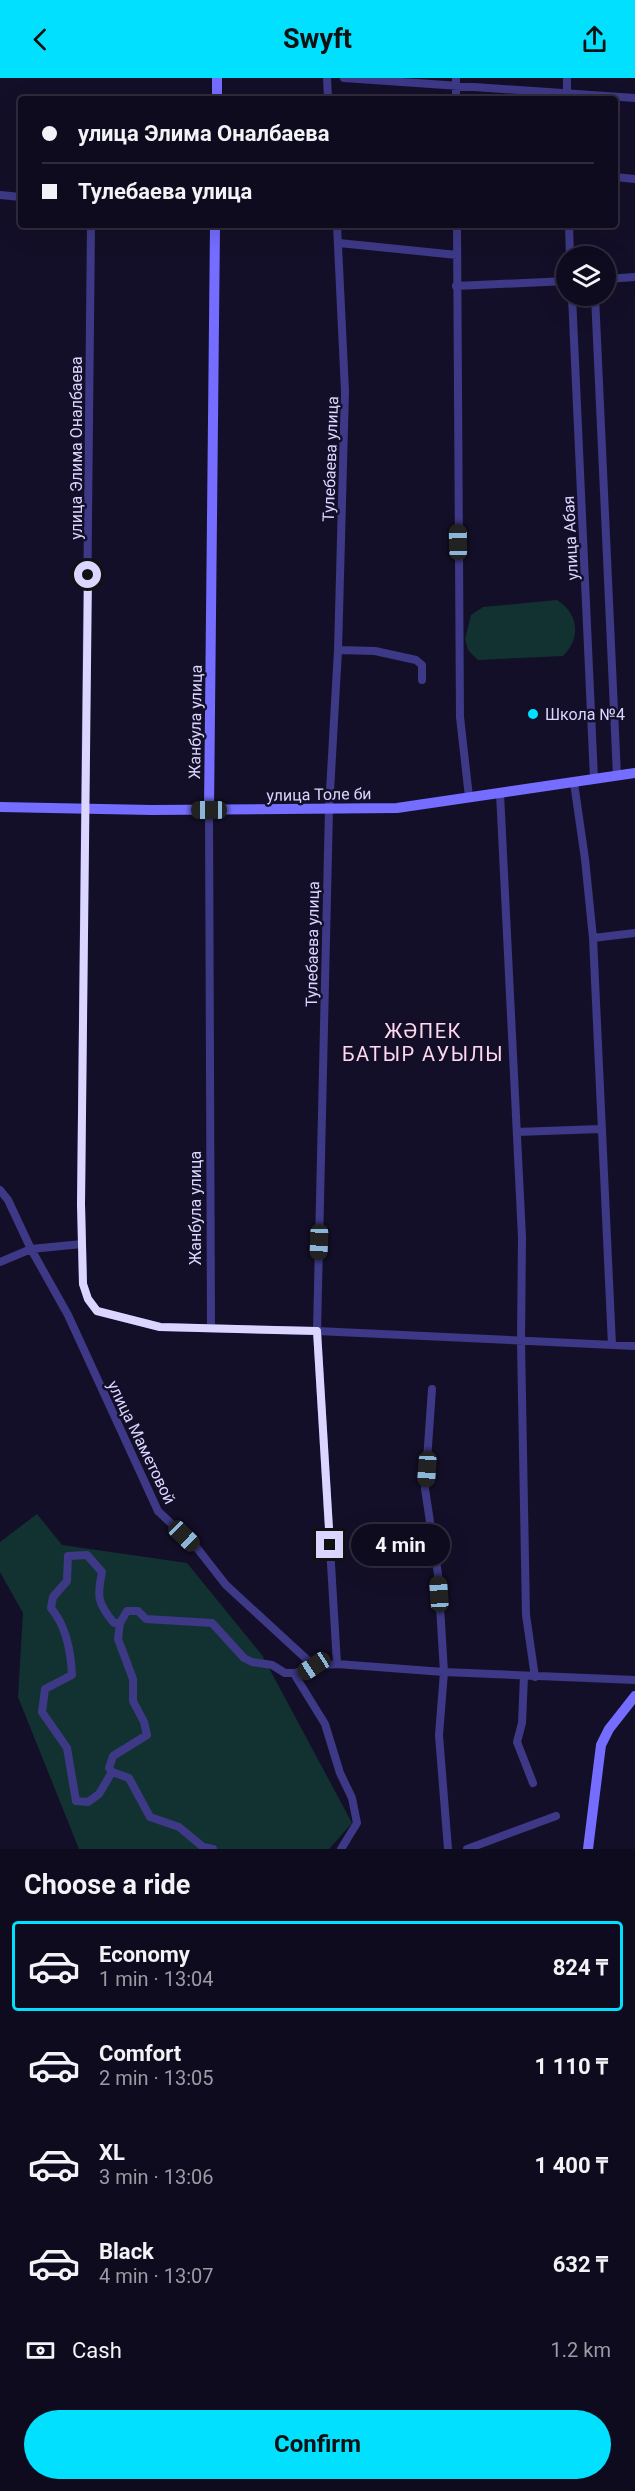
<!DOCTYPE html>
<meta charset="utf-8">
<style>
:root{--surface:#0f0b1e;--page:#181427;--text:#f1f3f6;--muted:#9b9ba4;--line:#2f2b3c;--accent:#02e0ff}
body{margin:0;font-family:Roboto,sans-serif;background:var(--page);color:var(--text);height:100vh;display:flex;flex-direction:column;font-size:22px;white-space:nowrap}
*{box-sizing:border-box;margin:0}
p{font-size:20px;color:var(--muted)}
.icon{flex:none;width:33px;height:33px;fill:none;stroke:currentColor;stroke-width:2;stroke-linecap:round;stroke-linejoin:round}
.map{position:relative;height:1771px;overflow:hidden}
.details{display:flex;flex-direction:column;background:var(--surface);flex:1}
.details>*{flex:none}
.top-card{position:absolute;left:18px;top:18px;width:600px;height:132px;border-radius:6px;box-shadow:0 6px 24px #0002,0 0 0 2px var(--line);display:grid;align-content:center;height:132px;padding:0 24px;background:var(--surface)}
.tools{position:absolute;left:556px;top:168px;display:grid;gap:12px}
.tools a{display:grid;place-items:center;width:60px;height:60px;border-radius:50%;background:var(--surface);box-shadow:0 6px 24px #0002,0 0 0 2px var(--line);font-size:30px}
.end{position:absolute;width:27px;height:27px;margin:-14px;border:8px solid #dbd6ff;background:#111;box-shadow:0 0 0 3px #111}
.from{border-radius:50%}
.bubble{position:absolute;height:42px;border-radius:21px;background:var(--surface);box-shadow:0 6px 24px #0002,0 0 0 2px var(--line);font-size:20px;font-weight:700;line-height:42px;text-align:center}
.car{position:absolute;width:18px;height:36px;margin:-18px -9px;border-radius:8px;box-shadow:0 0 4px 2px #0007;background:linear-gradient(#222 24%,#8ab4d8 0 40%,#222 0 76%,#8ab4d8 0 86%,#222 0)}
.top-card b{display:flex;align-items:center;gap:21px;height:57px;font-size:22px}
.top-card b+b{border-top:2px solid var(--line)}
.top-card i{width:15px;height:15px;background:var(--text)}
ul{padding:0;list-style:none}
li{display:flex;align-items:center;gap:18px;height:90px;margin:0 12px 9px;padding:0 12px;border:3px solid transparent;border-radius:6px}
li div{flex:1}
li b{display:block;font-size:22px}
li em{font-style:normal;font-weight:700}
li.current{border-color:var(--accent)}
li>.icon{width:54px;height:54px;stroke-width:1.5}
h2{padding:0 24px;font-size:27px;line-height:72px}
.pay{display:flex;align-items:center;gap:15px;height:66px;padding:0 24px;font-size:22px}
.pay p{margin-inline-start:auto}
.button{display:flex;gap:12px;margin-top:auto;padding:12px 24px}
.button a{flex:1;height:69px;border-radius:36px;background:var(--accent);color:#111;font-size:24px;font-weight:700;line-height:69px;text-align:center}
header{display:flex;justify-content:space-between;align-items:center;height:78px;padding:0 24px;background:var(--accent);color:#111;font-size:27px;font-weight:700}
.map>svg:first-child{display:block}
</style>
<header><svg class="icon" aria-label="back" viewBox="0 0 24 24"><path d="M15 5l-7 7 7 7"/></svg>Swyft<svg class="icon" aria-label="share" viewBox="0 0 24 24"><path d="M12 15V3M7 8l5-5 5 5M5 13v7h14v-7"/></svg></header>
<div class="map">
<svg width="635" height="1771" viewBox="0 0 635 1771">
<rect width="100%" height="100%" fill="#140f28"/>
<path fill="#123231" d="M557,522C579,536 581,560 563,578L478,582L468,572L465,561L471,537L483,529Z
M37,1436L62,1467L187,1485L262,1577L352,1745L329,1771H79L18,1619L23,1535L0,1494V1464Z"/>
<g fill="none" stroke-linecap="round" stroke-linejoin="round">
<path stroke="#3e3987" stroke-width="8" d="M327,0L328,21
M344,0L635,20
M456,0V21
M567,0V20
M615,99L635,101
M0,117L21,119
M91,147L81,1126L83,1206L88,1221L97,1233L160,1249L317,1253L635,1268
M457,147L460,639L469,719
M569,147L570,178
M339,165L457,177
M606,201L635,199
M456,208L567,203
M572,218L594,701
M595,218L617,698
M338,572L375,573L416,582L422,587V602
M574,705L585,781L593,860L612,1267
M500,715L522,1159L521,1264L526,1537L535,1599
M209,732L211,1250
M593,860L635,855
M517,1054L600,1051
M0,1112L8,1122L31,1171L68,1237L158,1433L197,1470L226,1507L314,1588
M0,1184L31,1171L82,1166
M432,1311L425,1411L438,1496L444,1594L439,1657L448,1771
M87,1477L102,1494C97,1518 97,1525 114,1545H120L118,1561L133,1601V1623L144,1644L147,1657L113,1678L109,1690L112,1694L99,1716L88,1724L76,1723L67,1670L42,1634L45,1611L72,1597C71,1574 66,1548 51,1530L53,1519L67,1503L68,1478Z
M120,1545L127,1533H138L146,1541L212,1545L244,1580L252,1584L272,1587L285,1595H295L314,1588L337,1586L444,1594L635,1602
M337,1586L317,1253L329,731L338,572L345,313L337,147
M302,1596L296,1599L325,1646L340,1695L352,1720L357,1745L341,1771
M524,1598L522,1645L517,1664L533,1705
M112,1694L129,1700L150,1739L179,1749L203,1769L213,1771
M467,1771L556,1738"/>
<path stroke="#746dff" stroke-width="10" d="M217,21V0
M0,729L152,732L397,730L635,695
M209,732L215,147
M588,1771L601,1667L609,1651L635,1618"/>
</g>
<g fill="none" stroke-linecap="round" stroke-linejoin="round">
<path stroke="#dbd6ff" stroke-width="8" d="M88,497L81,1126L83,1206L88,1221L97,1233L160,1249L317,1253L330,1467"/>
</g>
<circle fill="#02e0ff" stroke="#140f28" stroke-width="2" cx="533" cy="636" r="6"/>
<g text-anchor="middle" stroke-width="5" stroke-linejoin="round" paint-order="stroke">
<g font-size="16" fill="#dbd6ff" stroke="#140f28">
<text transform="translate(76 370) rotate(-90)" y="6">улица Элима Оналбаева</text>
<text transform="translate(330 381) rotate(-88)" y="6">Тулебаева улица</text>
<text transform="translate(570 460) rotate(-93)" y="6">улица Абая</text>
<text transform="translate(195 644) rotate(-89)" y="6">Жанбула улица</text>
<text transform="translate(319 716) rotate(-1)" y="6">улица Толе би</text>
<text transform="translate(312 866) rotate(-89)" y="6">Тулебаева улица</text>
<text transform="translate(195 1130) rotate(-90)" y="6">Жанбула улица</text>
<text transform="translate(142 1364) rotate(64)" y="6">улица Маметовой</text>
</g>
<g font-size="16" fill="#dbd6ff" stroke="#140f28" text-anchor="start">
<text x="545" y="642">Школа №4</text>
</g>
<g font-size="20" letter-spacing="1.5" fill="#ffd8f0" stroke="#140f28">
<text x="423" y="960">ЖӘПЕК<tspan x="423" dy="23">БАТЫР АУЫЛЫ</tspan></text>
</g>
</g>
</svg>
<div class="tools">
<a><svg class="icon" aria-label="layers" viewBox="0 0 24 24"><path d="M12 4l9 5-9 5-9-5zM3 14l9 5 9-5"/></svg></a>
</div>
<i class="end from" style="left:88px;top:497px"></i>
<i class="end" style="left:330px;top:1467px"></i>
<div class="bubble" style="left:351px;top:1446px;width:99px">4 min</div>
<i class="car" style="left:458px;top:464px;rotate:359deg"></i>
<i class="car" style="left:209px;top:732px;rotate:270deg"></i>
<i class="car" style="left:319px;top:1164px;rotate:182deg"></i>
<i class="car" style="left:427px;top:1391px;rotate:184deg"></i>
<i class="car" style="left:184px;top:1458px;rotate:134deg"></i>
<i class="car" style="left:439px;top:1516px;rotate:356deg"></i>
<i class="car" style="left:314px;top:1588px;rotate:237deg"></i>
<div class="top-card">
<b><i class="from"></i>улица Элима Оналбаева</b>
<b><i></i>Тулебаева улица</b>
</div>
</div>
<section class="details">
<h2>Choose a ride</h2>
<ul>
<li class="current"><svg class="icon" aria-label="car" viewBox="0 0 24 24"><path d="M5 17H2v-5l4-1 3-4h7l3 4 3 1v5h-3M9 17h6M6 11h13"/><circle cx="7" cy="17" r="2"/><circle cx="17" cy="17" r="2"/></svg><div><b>Economy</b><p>1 min · 13:04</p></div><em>824 ₸</em></li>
<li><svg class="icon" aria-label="car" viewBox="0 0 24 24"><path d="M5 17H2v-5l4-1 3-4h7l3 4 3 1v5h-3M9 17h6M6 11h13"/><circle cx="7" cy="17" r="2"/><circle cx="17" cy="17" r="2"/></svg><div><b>Comfort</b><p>2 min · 13:05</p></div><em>1 110 ₸</em></li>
<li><svg class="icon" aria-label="car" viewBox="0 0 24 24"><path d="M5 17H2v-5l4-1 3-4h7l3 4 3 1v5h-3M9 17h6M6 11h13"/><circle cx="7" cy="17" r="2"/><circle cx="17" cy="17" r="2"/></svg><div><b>XL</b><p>3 min · 13:06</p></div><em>1 400 ₸</em></li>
<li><svg class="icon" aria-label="car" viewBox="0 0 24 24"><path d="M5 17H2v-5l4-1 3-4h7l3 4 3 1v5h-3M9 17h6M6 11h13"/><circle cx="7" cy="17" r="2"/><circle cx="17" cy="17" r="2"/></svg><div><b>Black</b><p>4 min · 13:07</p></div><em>632 ₸</em></li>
</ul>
<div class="pay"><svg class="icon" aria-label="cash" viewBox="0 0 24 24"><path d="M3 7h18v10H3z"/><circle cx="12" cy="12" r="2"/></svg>Cash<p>1.2 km</p></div>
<div class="button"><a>Confirm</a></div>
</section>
